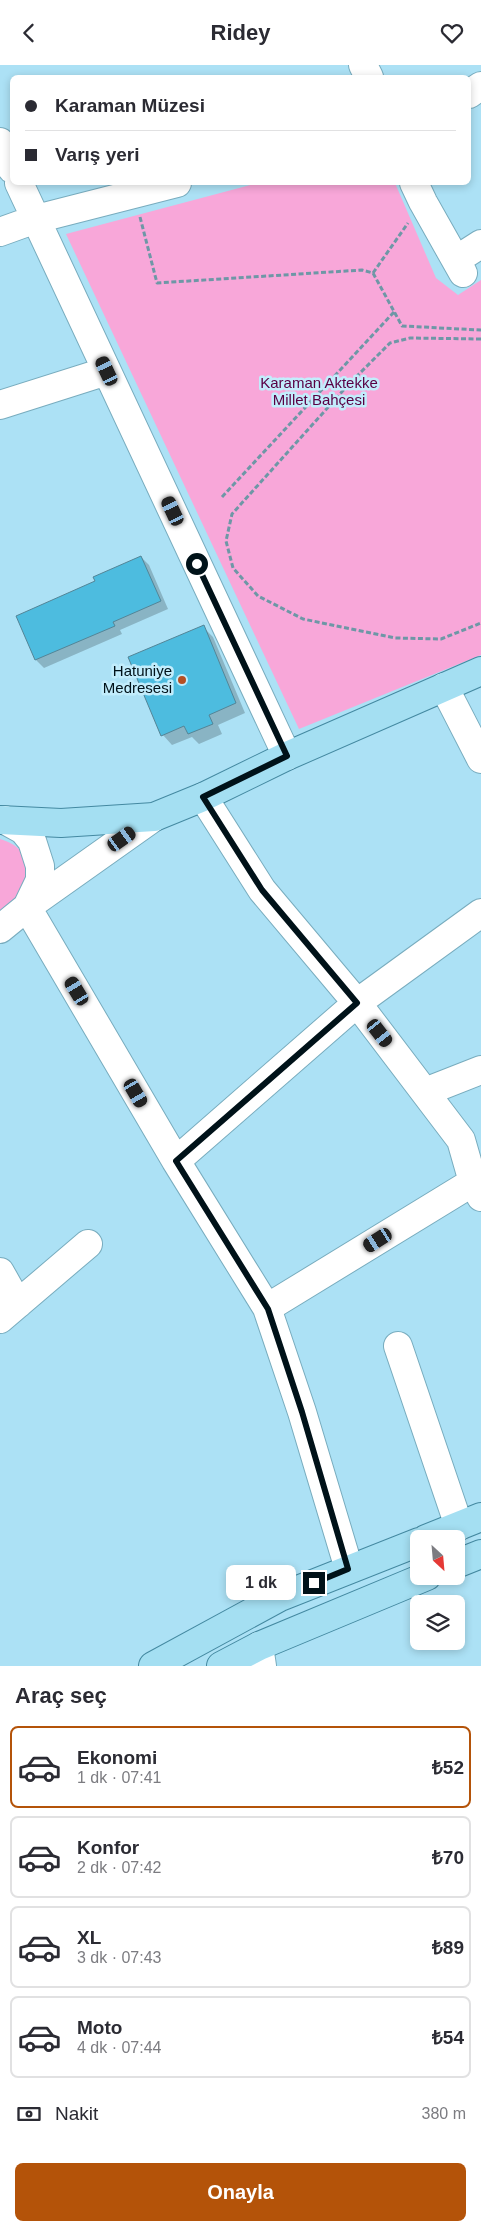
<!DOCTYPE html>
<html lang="tr">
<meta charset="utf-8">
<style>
:root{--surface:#fff;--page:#f2f2f3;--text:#2b2b33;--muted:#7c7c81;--line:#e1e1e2;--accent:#b45309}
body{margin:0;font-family:Arial,sans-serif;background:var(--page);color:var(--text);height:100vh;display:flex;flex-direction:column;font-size:19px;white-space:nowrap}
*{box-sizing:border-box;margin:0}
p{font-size:16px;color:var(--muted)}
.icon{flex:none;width:28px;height:28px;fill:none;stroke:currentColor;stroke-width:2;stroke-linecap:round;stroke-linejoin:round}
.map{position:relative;height:1601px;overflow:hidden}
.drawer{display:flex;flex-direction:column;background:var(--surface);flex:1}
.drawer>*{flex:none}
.top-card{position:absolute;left:10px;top:10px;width:461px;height:110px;border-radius:8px;box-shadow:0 2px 8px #0003;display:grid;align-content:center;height:110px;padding:0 15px;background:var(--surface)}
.needle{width:32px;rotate:154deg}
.tools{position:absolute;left:410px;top:1465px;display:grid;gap:10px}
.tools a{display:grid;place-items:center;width:55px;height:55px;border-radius:8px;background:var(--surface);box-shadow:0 2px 8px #0003;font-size:25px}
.end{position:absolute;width:22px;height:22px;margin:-11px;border:6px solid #001219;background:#fff;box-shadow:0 0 0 2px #fff}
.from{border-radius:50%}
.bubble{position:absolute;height:35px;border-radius:8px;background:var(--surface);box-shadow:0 2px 8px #0003;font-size:16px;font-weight:700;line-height:35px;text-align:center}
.car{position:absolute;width:15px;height:30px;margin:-15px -8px;border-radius:6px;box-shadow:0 0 4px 1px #0007;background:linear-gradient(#222 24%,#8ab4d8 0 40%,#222 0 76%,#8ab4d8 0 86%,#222 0)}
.top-card b{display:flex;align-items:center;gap:18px;height:48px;font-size:19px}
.top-card b+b{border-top:1px solid var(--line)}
.top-card i{width:12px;height:12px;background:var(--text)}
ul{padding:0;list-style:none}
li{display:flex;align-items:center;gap:15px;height:82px;margin:0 10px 8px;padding:0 5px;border:2px solid var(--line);border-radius:8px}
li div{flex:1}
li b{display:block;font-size:19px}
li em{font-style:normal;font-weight:700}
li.active{border-color:var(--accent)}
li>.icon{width:45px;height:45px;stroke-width:1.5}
h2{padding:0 15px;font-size:22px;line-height:60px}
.pay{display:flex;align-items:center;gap:12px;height:55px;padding:0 15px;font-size:19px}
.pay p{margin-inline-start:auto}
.cta{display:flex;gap:10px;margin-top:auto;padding:10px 15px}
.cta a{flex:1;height:58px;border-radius:8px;background:var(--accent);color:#fff;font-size:20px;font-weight:700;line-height:58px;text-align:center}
header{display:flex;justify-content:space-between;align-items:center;height:65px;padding:0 15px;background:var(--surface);font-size:22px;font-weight:700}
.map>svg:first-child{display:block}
</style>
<header><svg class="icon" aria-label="back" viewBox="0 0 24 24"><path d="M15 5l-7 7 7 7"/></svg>Ridey<svg class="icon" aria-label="heart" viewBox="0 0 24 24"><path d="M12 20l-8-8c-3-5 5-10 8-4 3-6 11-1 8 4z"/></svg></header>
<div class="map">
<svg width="481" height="1601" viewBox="0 0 481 1601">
<rect width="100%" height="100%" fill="#ace1f5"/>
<path fill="#f8a7d9" d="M258,118H395L436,213L458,230L481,215V590L299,664L66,169Z
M0,774C25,782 25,792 33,815L0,857Z"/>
<path fill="#0003" d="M141,492L149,500L168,544L120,565L122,569L44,603L36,595L96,517Z
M203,562L213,572L245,648L218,660L222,669L199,679L192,672L172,680L163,670Z"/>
<path fill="#4dbcdf" stroke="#538597" d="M141,491L161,536L113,557L115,561L35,595L16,551L95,516L93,512Z
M204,560L236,638L209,650L213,659L188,669L184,661L161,671L128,592Z"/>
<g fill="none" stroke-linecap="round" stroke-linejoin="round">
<defs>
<path id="minor" d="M363,0L369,12
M469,29L481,21
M0,77L12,104
M19,118L287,691
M414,118L423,137L463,208
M0,167L36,154L177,118
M456,195L481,179
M0,340L107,306
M444,622L481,694
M203,732L262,825L357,938L461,1075L473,1117L481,1132
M5,755L23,765L32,776L40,801V815L27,842L176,1096L267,1243L302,1347L349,1504
M0,864L27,842L154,752
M425,1027L481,1005
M176,1096L357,938L481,848
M0,1207L18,1239
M267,1243L473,1117
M0,1254L88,1179
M398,1281L459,1461
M259,1581L262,1601"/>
<path id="major" d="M0,755L61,758L154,752L203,732L287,691L481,606
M426,1474L481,1452
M456,1499L481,1489
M153,1601L280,1532L419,1477
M221,1601L259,1581L427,1511"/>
</defs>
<use href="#minor" stroke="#78acbe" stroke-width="30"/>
<use href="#major" stroke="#4489a1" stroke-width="30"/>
<path stroke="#6e97a6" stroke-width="3" stroke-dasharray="5 2.5" stroke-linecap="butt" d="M140,152L157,218L362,205L373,208L402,261L481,265
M373,208L408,158
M481,274L410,273L390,278L349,319L232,449L226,476L233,503L258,531L303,554L395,573L441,574L481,558
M222,432L394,247"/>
<use href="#minor" stroke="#fff" stroke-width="28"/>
<use href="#major" stroke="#a4dff2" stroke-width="28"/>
</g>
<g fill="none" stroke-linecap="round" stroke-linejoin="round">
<path stroke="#001219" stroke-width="6" d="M197,499L287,691L203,732L262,825L357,938L176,1096L268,1244L302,1347L348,1504L314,1518"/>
</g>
<circle fill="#b54f22" stroke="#c2edfc" stroke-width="2" cx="182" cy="615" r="5"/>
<g text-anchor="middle" stroke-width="5" stroke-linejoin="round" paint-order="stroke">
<g font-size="15" fill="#590043" stroke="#c2edfc">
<text x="319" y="323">Karaman Aktekke<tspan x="319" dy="17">Millet Bahçesi</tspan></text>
</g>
<g font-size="15" fill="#001219" stroke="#c2edfc" text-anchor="end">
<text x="172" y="611">Hatuniye<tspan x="172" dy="17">Medresesi</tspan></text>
</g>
</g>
</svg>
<div class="tools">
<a><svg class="needle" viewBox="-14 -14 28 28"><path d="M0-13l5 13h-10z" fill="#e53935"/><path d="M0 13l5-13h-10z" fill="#7c7c81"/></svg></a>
<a><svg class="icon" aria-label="layers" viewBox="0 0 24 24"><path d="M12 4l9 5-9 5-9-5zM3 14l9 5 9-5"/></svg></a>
</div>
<i class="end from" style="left:197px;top:499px"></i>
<i class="end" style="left:314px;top:1518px"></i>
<div class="bubble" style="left:226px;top:1500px;width:70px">1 dk</div>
<i class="car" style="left:107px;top:306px;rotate:335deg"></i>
<i class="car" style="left:173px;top:446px;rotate:335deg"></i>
<i class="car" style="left:122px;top:774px;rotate:55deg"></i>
<i class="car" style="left:77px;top:926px;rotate:329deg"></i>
<i class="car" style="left:380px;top:968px;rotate:142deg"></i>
<i class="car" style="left:136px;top:1028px;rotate:150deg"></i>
<i class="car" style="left:378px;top:1175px;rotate:238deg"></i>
<div class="top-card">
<b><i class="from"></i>Karaman Müzesi</b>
<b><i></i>Varış yeri</b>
</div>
</div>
<section class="drawer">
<h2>Araç seç</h2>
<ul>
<li class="active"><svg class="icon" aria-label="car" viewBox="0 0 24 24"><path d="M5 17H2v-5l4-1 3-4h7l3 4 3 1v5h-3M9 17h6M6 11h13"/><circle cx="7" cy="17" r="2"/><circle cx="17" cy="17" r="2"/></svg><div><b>Ekonomi</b><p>1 dk · 07:41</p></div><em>₺52</em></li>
<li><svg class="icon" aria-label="car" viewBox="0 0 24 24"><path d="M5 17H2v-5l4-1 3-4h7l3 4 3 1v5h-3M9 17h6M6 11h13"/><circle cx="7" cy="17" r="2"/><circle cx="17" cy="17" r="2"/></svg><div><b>Konfor</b><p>2 dk · 07:42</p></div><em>₺70</em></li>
<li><svg class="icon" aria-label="car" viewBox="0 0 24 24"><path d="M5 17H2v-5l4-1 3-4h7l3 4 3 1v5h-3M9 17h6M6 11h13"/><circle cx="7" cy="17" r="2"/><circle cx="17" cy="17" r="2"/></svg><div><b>XL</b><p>3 dk · 07:43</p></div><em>₺89</em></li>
<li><svg class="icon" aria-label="car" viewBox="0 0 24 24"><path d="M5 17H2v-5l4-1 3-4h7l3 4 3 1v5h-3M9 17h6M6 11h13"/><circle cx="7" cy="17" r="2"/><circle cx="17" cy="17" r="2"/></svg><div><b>Moto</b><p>4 dk · 07:44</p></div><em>₺54</em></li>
</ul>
<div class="pay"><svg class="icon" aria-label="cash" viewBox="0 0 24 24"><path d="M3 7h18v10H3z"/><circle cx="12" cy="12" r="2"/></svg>Nakit<p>380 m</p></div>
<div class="cta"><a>Onayla</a></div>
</section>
